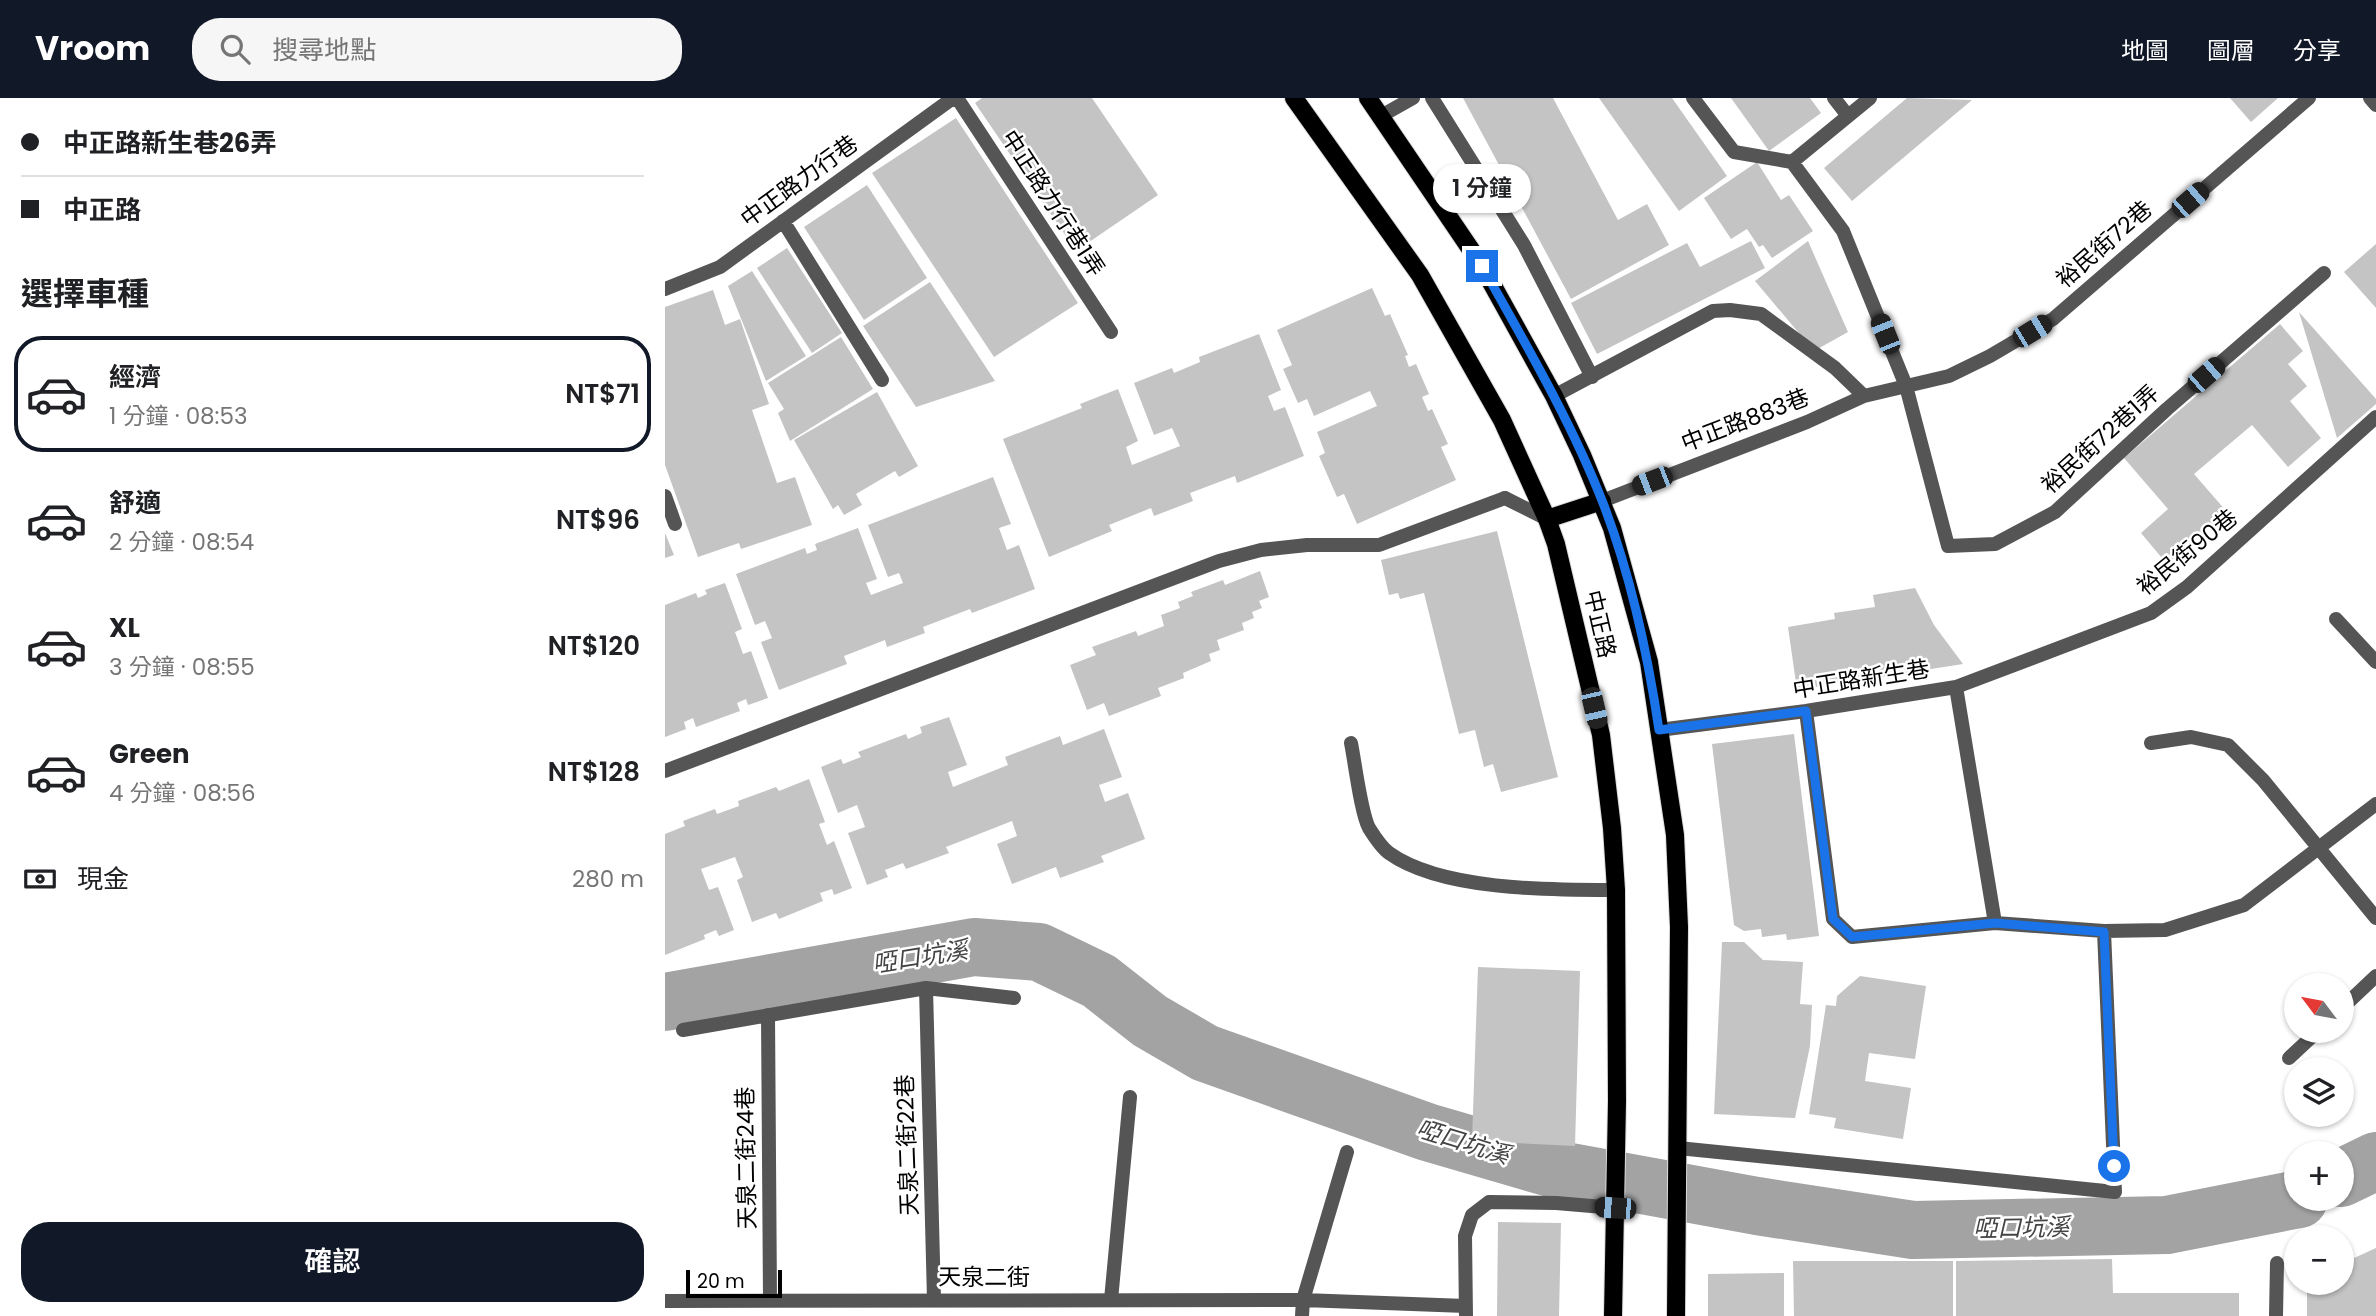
<!DOCTYPE html>
<html lang="zh-TW">
<meta charset="utf-8">
<style>
:root{--surface:#fff;--page:#f6f6f6;--text:#202124;--muted:#757577;--line:#e0e0e0;--accent:#111827}
body{margin:0;font-family:Poppins,"Noto Sans TC",sans-serif;background:var(--page);color:var(--text);height:100vh;display:flex;flex-direction:column;font-size:26px;white-space:nowrap}
*{box-sizing:border-box;margin:0}
p{font-size:23px;color:var(--muted)}
.icon{flex:none;width:38px;height:38px;fill:none;stroke:currentColor;stroke-width:2;stroke-linecap:round;stroke-linejoin:round}
.map{position:relative;flex:1;overflow:hidden}
.details{display:flex;flex-direction:column;background:var(--surface);width:665px}
.details>*{flex:none}
.guide{display:grid;align-content:center;height:154px;padding:0 21px;background:var(--surface)}
.needle{width:46px;rotate:302deg}
.controls{position:absolute;left:1619px;top:875px;display:grid;gap:14px}
.controls a{display:grid;place-items:center;width:70px;height:70px;border-radius:50%;background:var(--surface);box-shadow:0 2px 5px #0004;font-size:35px}
.scale{position:absolute;left:21px;bottom:18px;width:96px;box-sizing:border-box;padding-left:7px;border:4px solid #000;border-top:0;font-size:19px;line-height:24px;white-space:nowrap;color:#000;-webkit-text-stroke:5px #fff;paint-order:stroke}
.end{position:absolute;width:32px;height:32px;margin:-16px;border:9px solid #1a73e8;background:#fff;box-shadow:0 0 0 4px #fff}
.from{border-radius:50%}
.bubble{position:absolute;height:49px;border-radius:24px;background:var(--surface);box-shadow:0 2px 5px #0004;font-size:23px;font-weight:600;line-height:49px;text-align:center}
.car{position:absolute;width:21px;height:42px;margin:-21px -10px;border-radius:9px;box-shadow:0 0 5px 2px #0007;background:linear-gradient(#222 24%,#8ab4d8 0 40%,#222 0 76%,#8ab4d8 0 86%,#222 0)}
.guide b{display:flex;align-items:center;gap:24px;height:66px;font-size:26px}
.guide b+b{border-top:2px solid var(--line)}
.guide i{width:18px;height:18px;background:var(--text)}
ul{padding:0;list-style:none}
li{display:flex;align-items:center;gap:21px;height:116px;margin:0 14px 10px;padding:0 7px;border:4px solid transparent;border-radius:28px}
li div{flex:1}
li b{display:block;font-size:26px}
li em{font-style:normal;font-weight:600}
li.on{border-color:var(--accent)}
li>.icon{width:63px;height:63px;stroke-width:1.5}
h2{padding:0 21px;font-size:32px;line-height:84px}
.pay{display:flex;align-items:center;gap:18px;height:77px;padding:0 21px;font-size:26px}
.pay p{margin-inline-start:auto}
.cta{display:flex;gap:14px;margin-top:auto;padding:14px 21px}
.cta a{flex:1;height:80px;border-radius:28px;background:var(--accent);color:#fff;font-size:28px;font-weight:600;line-height:80px;text-align:center}
header{display:flex;align-items:center;gap:42px;box-sizing:border-box;height:98px;padding:0 35px;background:var(--accent);color:#fff}
header strong{font-size:33px}
nav{display:flex;gap:38px;margin-inline-start:auto;font-size:24px}
.search{width:490px;height:63px;background:var(--page);display:flex;align-items:center;gap:18px;box-sizing:border-box;padding:0 24px;border-radius:28px;color:var(--muted);font-size:26px}
main{display:flex;flex:1;min-height:0}
.map>svg:first-child{display:block}
</style>
<header>
<strong>Vroom</strong>
<div class="search"><svg class="icon" aria-label="search" viewBox="0 0 24 24"><circle cx="10" cy="10" r="6"/><path d="M15 15l6 6"/></svg>搜尋地點</div>
<nav><a>地圖</a><a>圖層</a><a>分享</a></nav>
</header>
<main>
<section class="details">
<div class="guide">
<b><i class="from"></i>中正路新生巷26弄</b>
<b><i></i>中正路</b>
</div>
<h2>選擇車種</h2>
<ul>
<li class="on"><svg class="icon" aria-label="car" viewBox="0 0 24 24"><path d="M5 17H2v-5l4-1 3-4h7l3 4 3 1v5h-3M9 17h6M6 11h13"/><circle cx="7" cy="17" r="2"/><circle cx="17" cy="17" r="2"/></svg><div><b>經濟</b><p>1 分鐘 · 08:53</p></div><em>NT$71</em></li>
<li><svg class="icon" aria-label="car" viewBox="0 0 24 24"><path d="M5 17H2v-5l4-1 3-4h7l3 4 3 1v5h-3M9 17h6M6 11h13"/><circle cx="7" cy="17" r="2"/><circle cx="17" cy="17" r="2"/></svg><div><b>舒適</b><p>2 分鐘 · 08:54</p></div><em>NT$96</em></li>
<li><svg class="icon" aria-label="car" viewBox="0 0 24 24"><path d="M5 17H2v-5l4-1 3-4h7l3 4 3 1v5h-3M9 17h6M6 11h13"/><circle cx="7" cy="17" r="2"/><circle cx="17" cy="17" r="2"/></svg><div><b>XL</b><p>3 分鐘 · 08:55</p></div><em>NT$120</em></li>
<li><svg class="icon" aria-label="car" viewBox="0 0 24 24"><path d="M5 17H2v-5l4-1 3-4h7l3 4 3 1v5h-3M9 17h6M6 11h13"/><circle cx="7" cy="17" r="2"/><circle cx="17" cy="17" r="2"/></svg><div><b>Green</b><p>4 分鐘 · 08:56</p></div><em>NT$128</em></li>
</ul>
<div class="pay"><svg class="icon" aria-label="cash" viewBox="0 0 24 24"><path d="M3 7h18v10H3z"/><circle cx="12" cy="12" r="2"/></svg>現金<p>280 m</p></div>
<div class="cta"><a>確認</a></div>
</section>
<div class="map">
<svg width="1711" height="1218" viewBox="0 0 1711 1218">
<rect width="100%" height="100%" fill="#fff"/>
<g fill="none" stroke-linecap="round" stroke-linejoin="round">
<path stroke="#a3a3a3" stroke-width="58" d="M0,904L309,849L374,854L434,883L485,923L540,955L762,1034L889,1071L1092,1108L1248,1132L1502,1127L1634,1101
M1676,1080L1711,1063"/>
</g>
<path fill="#c4c4c4" d="M317,0H427L493,97L411,153L310,5Z
M798,0H888L953,122L982,106L1004,147L906,201Z
M934,0H1007L1062,78L1014,113Z
M1066,0H1145L1156,15L1104,53Z
M1242,0L1307,2L1187,103L1159,70Z
M1565,0H1613L1586,24Z
M291,20L413,205L329,259L207,75Z
M1092,64L1116,102L1124,97L1148,133L1107,160L1098,147L1094,149L1082,131L1066,141L1039,100Z
M202,87L262,180L199,222L139,129Z
M1086,143L1100,170L932,256L906,205L1022,145L1035,169Z
M1143,143L1183,234L1149,253L1090,183Z
M1711,146V210L1679,174Z
M122,150L177,235L147,255L92,170Z
M87,173L141,258L101,283L63,188Z
M265,184L330,283L251,309L198,228Z
M707,190L720,218L725,216L728,223L743,257L740,258L744,269L751,266L764,296L757,299L763,313L767,311L783,346L776,349L791,382L692,426L679,396L672,399L654,358L660,355L652,334L712,308L705,293L649,318L642,301L633,305L618,271L627,267L612,232Z
M48,192L60,227L75,221L104,306L87,312L112,385L130,379L147,427L76,451L74,445L33,459L0,367V209Z
M1634,214L1711,301V306L1672,340Z
M1615,226L1638,253L1623,266L1642,288L1625,303L1656,340L1623,369L1587,327L1529,376L1562,414L1502,466L1476,435L1503,411L1459,360Z
M594,236L616,292L603,298L609,313L620,309L639,358L572,385L570,378L525,395L528,403L489,418L486,410L444,427L447,433L384,459L338,341L417,310L415,306L453,291L473,343L461,349L467,367L515,348L507,330L489,337L469,285L507,270L509,275L535,264L534,259Z
M176,239L208,291L125,343L113,315L119,311L103,285Z
M212,294L253,368L234,379L230,373L191,396L197,407L179,417L173,407L168,411L129,342Z
M328,379L346,426L334,430L342,452L354,447L370,491L307,515L305,511L258,529L260,535L222,549L220,542L179,558L182,566L114,592L96,544L107,540L100,523L90,527L71,476L140,450L142,456L152,452L150,446L193,430L212,481L201,485L206,497L238,485L234,475L223,479L203,427Z
M832,433L893,679L836,694L828,666L819,669L810,632L794,636L759,495L735,501L733,495L724,497L716,462Z
M0,435L9,457L0,460Z
M595,473L604,499L594,503L597,510L587,514L589,520L577,525L579,532L552,542L555,552L544,556L546,563L518,575L519,580L493,590L496,598L444,618L439,605L422,612L405,567L431,557L427,549L471,533L473,538L499,528L496,517L515,510L513,504L528,498L526,494L558,482L560,487Z
M60,485L77,531L70,534L78,556L86,553L103,600L83,607L81,601L72,605L75,613L31,629L28,620L19,624L21,631L0,639V507L31,495L33,500L42,496L40,492Z
M1250,490L1269,527L1298,566L1132,592L1123,529L1170,521L1169,515L1210,509L1208,497Z
M284,619L302,667L283,674L288,689L343,667L340,659L395,638L398,647L439,631L457,679L434,687L440,704L463,695L480,741L436,758L439,764L395,780L391,769L347,786L332,746L352,738L347,723L281,749L284,755L241,771L238,765L220,772L223,779L202,787L183,735L200,729L192,707L173,715L156,669L176,661L178,666L196,659L193,654L241,636L243,641L257,635L255,629Z
M1129,636L1154,838L1122,842L1121,836L1097,839L1096,831L1079,833L1069,827L1047,646Z
M144,681L160,724L154,726L162,747L169,743L187,790L169,797L167,791L155,795L158,803L114,821L111,815L87,824L72,782L78,779L70,759L36,771L44,792L53,789L69,832L54,838L51,832L39,837L40,841L0,857V736L20,728L18,723L50,711L52,716L74,708L73,703L111,689L114,693Z
M1057,844H1079L1098,862L1138,864L1135,906L1147,907L1145,948L1130,1020L1049,1016Z
M813,869L915,873L910,1048L807,1043Z
M1195,878L1261,888L1250,961L1204,955L1200,983L1246,990L1238,1041L1169,1030L1171,1020L1144,1016L1161,907L1171,908L1172,898Z
M833,1124L896,1125L894,1218H832Z
M1711,1150V1218H1642V1185H1676V1166Z
M1447,1161L1448,1195H1574V1218H1291V1163Z
M1128,1163H1288V1218H1129Z
M1119,1175V1218H1043V1176Z"/>
<g fill="none" stroke-linecap="round" stroke-linejoin="round">
<defs>
<path id="primary" d="M629,0L755,177L837,322L882,421L891,446L936,637L947,730L951,792L952,1003L948,1218
M703,0L817,168L889,298L917,357L947,430L984,564L1010,737L1014,829L1011,1218
M882,421L937,403"/>
</defs>
<use href="#primary" stroke="#dbdbdb" stroke-width="20"/>
<path stroke="#555" stroke-width="14" d="M292,0L446,234
M1028,0L1069,54L1127,64L1178,133L1241,288L1283,448L1330,446L1390,414L1502,311L1659,175
M1169,0L1183,18
M1127,64L1205,0
M118,123L217,282
M0,191L55,169L288,0
M889,298L1048,213L1065,212L1096,216L1170,270L1199,298
M0,398L10,426
M840,400L882,421
M937,403L1142,324L1199,298L1284,278L1325,258L1388,221L1644,0
M1671,521L1711,564
M1291,589L1486,515L1522,489L1711,319
M1141,613L1168,821L1187,839L1330,825L1439,833L1500,832L1579,807L1711,706
M994,632L1141,613L1291,589L1330,825
M686,645C690,665 696,715 704,730C709,738 717,750 724,755C777,793 888,792 951,792
M1486,645L1526,639L1563,647L1598,682L1711,820
M1676,911L1711,878
M1624,960L1653,933
M1013,1050L1450,1094L1439,833
M0,1203L638,1202L801,1208
M637,1218L638,1202L682,1054
M801,1218L800,1138L807,1117L824,1104L891,1105L950,1110
M1611,1218L1612,1165"/>
<path stroke="#555" stroke-width="14" d="M767,0L859,147L927,279
M1705,0L1711,7
M716,18L748,0
M0,673L554,463L596,452L642,447H714L840,400
M261,890L269,1202
M103,917L105,1202
M18,932L261,890L349,900
M446,1202L465,999"/>
<use href="#primary" stroke="#000" stroke-width="18"/>
</g>
<g fill="none" stroke-linecap="round" stroke-linejoin="round">
<path stroke="#1a73e8" stroke-width="9" d="M817,168C860,245 906,323 938,405C965,475 983,558 994,632L1141,613L1168,821L1187,839L1330,825L1439,834L1449,1068"/>
</g>
<g text-anchor="middle" stroke-width="5" stroke-linejoin="round" paint-order="stroke">
<g font-size="23" fill="#000" stroke="#fff">
<text transform="translate(134 83) rotate(-36)" y="8">中正路力行巷</text>
<text transform="translate(388 105) rotate(57)" y="8">中正路力行巷1弄</text>
<text transform="translate(1439 146) rotate(-41)" y="8">裕民街72巷</text>
<text transform="translate(1080 322) rotate(-21)" y="8">中正路883巷</text>
<text transform="translate(1435 341) rotate(-42)" y="8">裕民街72巷1弄</text>
<text transform="translate(1522 454) rotate(-39)" y="8">裕民街90巷</text>
<text transform="translate(935 526) rotate(77)" y="8">中正路</text>
<text transform="translate(1196 581) rotate(-9)" y="8">中正路新生巷</text>
<text transform="translate(242 1047) rotate(-92)" y="8">天泉二街22巷</text>
<text transform="translate(81 1060) rotate(-91)" y="8">天泉二街24巷</text>
<text x="319" y="1187">天泉二街</text>
</g>
<g font-size="24" font-style="italic" fill="#444" stroke="#fff">
<text transform="translate(255 859) rotate(-9)" y="8">啞口坑溪</text>
<text transform="translate(798 1044) rotate(17)" y="8">啞口坑溪</text>
<text transform="translate(1356 1130) rotate(-1)" y="8">啞口坑溪</text>
</g>
</g>
</svg>
<div class="controls">
<a><svg class="needle" viewBox="-14 -14 28 28"><path d="M0-13l5 13h-10z" fill="#e53935"/><path d="M0 13l5-13h-10z" fill="#757577"/></svg></a>
<a><svg class="icon" aria-label="layers" viewBox="0 0 24 24"><path d="M12 4l9 5-9 5-9-5zM3 14l9 5 9-5"/></svg></a>
<a>+</a>
<a>−</a>
</div>
<div class="scale">20 m</div>
<i class="end from" style="left:1449px;top:1068px"></i>
<i class="end" style="left:817px;top:168px"></i>
<div class="bubble" style="left:768px;top:66px;width:98px">1 分鐘</div>
<i class="car" style="left:1525px;top:102px;rotate:49deg"></i>
<i class="car" style="left:1367px;top:233px;rotate:59deg"></i>
<i class="car" style="left:1220px;top:236px;rotate:338deg"></i>
<i class="car" style="left:1541px;top:277px;rotate:49deg"></i>
<i class="car" style="left:987px;top:383px;rotate:249deg"></i>
<i class="car" style="left:929px;top:610px;rotate:167deg"></i>
<i class="car" style="left:950px;top:1110px;rotate:274deg"></i>
</div>
</main>
